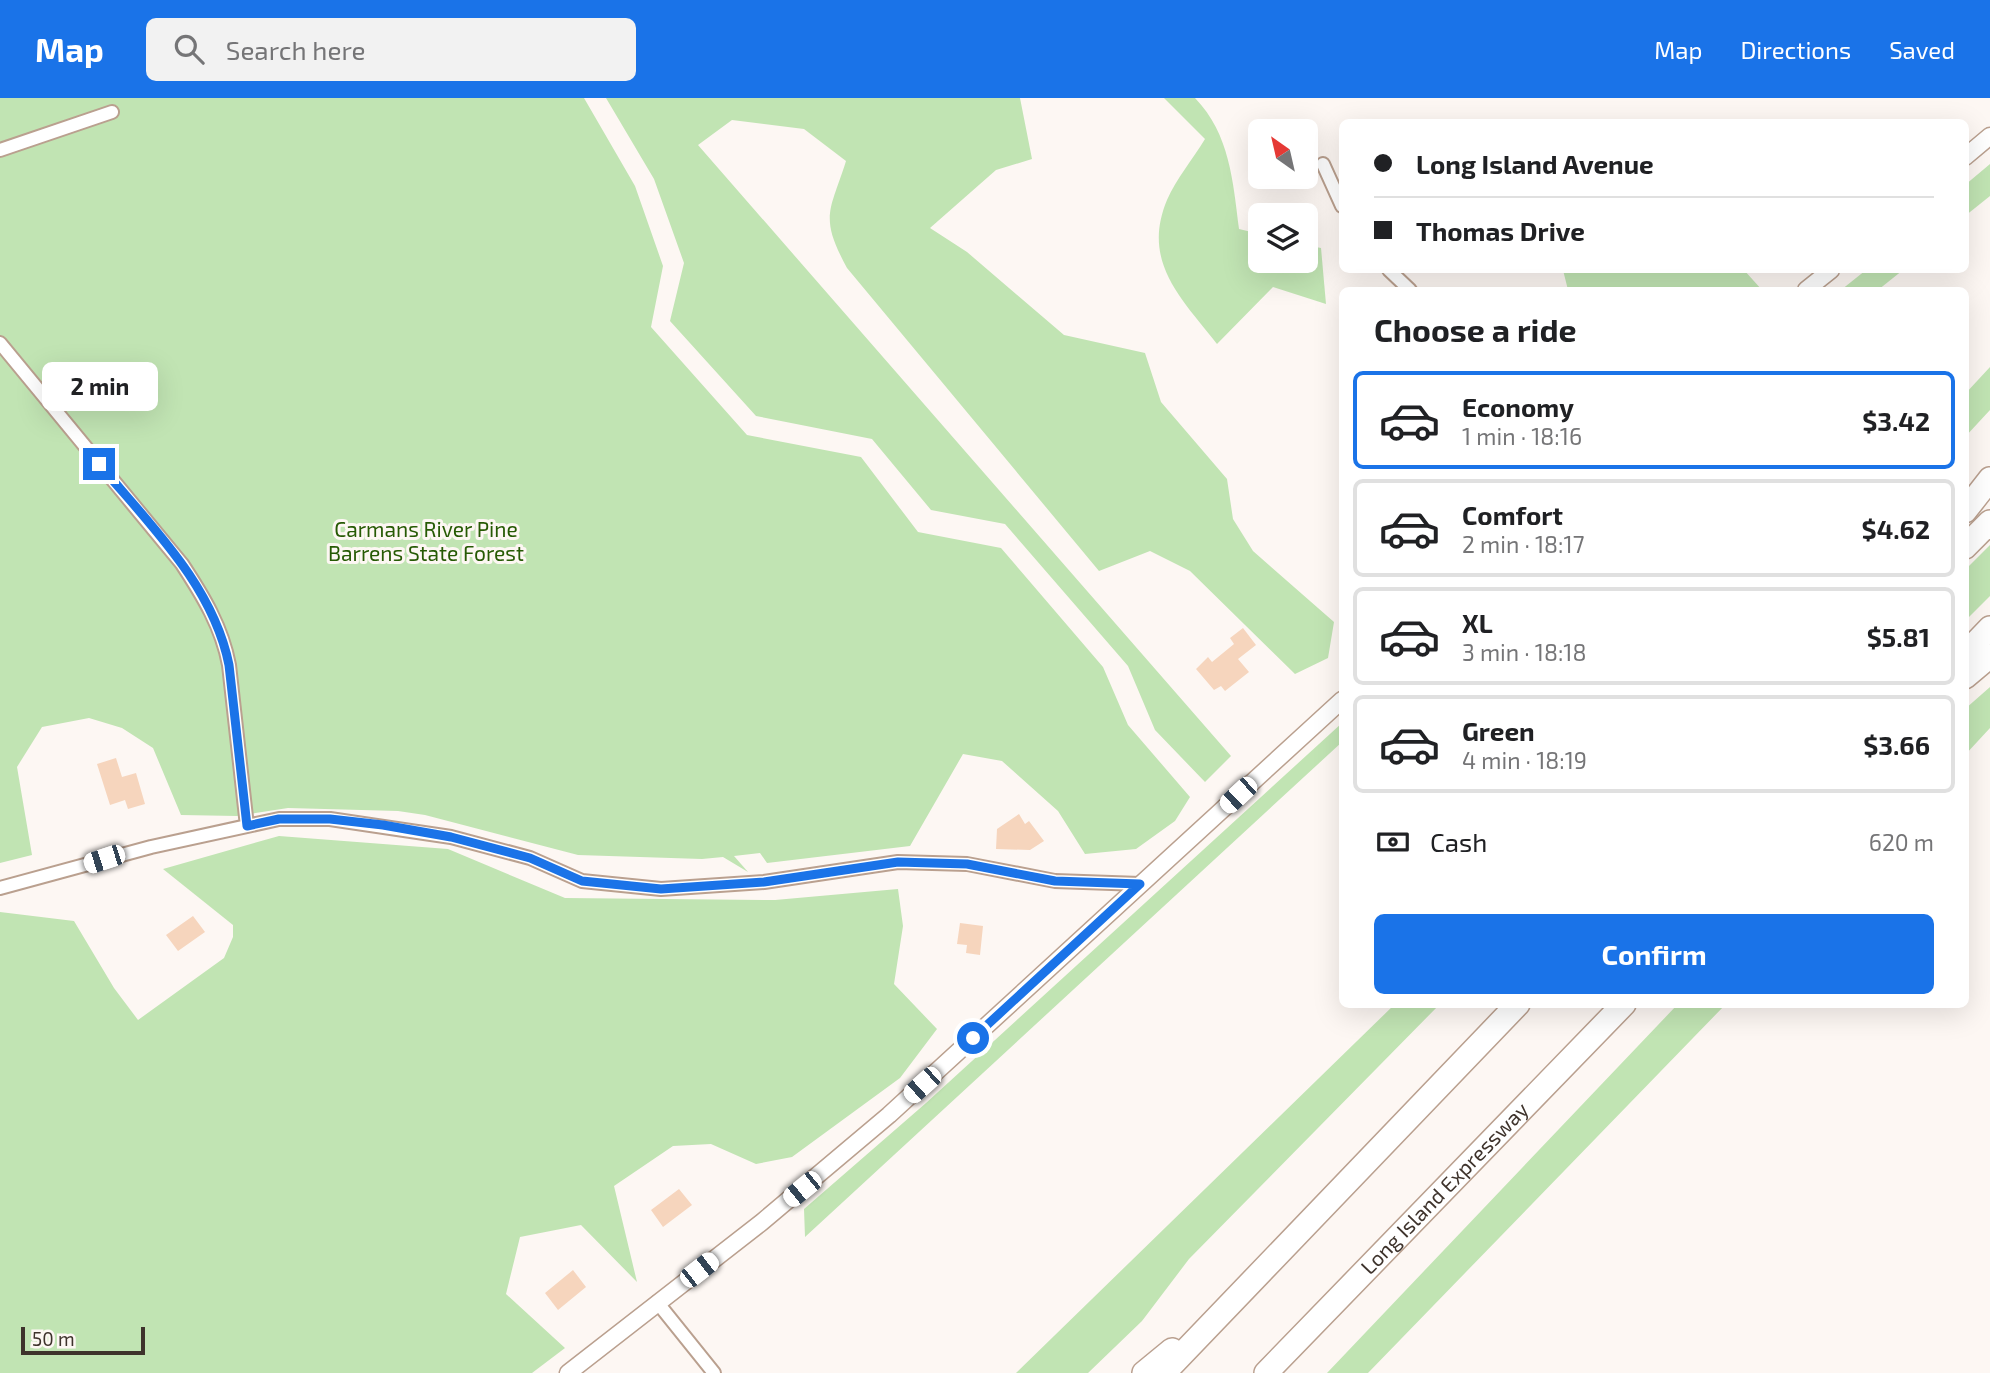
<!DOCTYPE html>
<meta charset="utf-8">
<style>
:root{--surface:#fff;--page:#f2f2f2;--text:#202124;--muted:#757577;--line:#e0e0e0;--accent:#1a73e8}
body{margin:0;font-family:"Exo 2",sans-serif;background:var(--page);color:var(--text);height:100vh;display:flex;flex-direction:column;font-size:26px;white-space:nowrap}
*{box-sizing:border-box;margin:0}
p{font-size:23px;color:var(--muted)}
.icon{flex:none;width:38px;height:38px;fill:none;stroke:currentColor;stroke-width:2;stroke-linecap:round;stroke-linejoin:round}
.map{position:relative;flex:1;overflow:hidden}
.sheet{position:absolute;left:1339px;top:189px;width:630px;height:721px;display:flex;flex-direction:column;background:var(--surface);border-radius:10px;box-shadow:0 7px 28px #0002}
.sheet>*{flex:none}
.banner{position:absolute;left:1339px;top:21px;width:630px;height:154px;border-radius:10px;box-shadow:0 7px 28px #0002;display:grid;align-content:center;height:154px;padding:0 35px;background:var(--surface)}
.needle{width:46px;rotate:326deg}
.fabs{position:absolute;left:1248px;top:21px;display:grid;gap:14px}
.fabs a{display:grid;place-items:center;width:70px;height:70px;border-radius:10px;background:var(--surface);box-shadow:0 7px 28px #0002;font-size:35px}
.scale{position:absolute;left:21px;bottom:18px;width:124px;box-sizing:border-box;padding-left:7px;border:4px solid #3e332c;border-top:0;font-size:19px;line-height:24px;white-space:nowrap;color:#3e332c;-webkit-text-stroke:5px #fdf7f3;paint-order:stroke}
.end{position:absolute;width:32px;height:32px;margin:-16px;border:9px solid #1a73e8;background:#fff;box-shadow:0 0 0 4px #fff}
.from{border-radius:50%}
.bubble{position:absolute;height:49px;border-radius:10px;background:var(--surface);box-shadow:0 7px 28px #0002;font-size:23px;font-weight:700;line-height:49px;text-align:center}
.car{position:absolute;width:21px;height:42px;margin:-21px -10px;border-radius:9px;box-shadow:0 0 5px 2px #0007;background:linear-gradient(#fff 24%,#345 0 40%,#fff 0 76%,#345 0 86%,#fff 0)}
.banner b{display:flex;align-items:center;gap:24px;height:66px;font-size:26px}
.banner b+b{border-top:2px solid var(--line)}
.banner i{width:18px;height:18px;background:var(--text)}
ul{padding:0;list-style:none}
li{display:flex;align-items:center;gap:21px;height:98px;margin:0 14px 10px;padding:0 21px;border:4px solid var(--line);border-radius:10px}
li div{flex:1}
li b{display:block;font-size:26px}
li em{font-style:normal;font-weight:700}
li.on{border-color:var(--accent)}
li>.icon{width:63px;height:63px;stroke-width:1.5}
h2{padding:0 35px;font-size:32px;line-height:84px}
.pay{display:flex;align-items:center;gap:18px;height:77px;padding:0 35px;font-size:26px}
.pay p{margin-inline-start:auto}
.primary-button{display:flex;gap:14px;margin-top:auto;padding:14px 35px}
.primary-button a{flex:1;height:80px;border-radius:10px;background:var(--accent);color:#fff;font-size:28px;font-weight:700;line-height:80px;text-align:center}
header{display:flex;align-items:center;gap:42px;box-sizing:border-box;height:98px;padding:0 35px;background:var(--accent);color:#fff}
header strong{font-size:33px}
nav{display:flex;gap:38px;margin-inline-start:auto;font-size:24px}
.search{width:490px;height:63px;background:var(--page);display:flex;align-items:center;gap:18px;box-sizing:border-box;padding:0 24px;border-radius:10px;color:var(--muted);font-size:26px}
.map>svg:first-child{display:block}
</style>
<header>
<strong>Map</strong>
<div class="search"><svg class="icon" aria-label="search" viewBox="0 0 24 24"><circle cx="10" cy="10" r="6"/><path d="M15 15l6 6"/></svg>Search here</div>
<nav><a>Map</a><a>Directions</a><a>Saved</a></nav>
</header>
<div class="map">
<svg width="1990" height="1275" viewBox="0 0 1990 1275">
<rect width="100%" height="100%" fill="#fdf7f3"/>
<path fill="#c1e4b3" d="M0,0H584L635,88L663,168L651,229L747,337L861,359L918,434L1001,450L1103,569L1128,627L1190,699L1175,723L1136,751L1085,756L1058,713L1002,663L963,656L910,748L767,765L760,755L734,758L748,774L723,759L702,761L578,757L425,717L398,713L288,710L237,718L181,717L153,650L122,630L89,620L42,629L17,669L32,757L0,765Z
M606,0H1020L1032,61L996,72L930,130L967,154L1064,237L1145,255L1161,304L1227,381L1233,421L1253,453L1334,524L1328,560L1295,576L1190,473L1150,453L1099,473L847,170C819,118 830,114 846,63L804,31L732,22L698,47L1231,658L1205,684L1155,632L1128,568L1005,426L931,412L872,341L756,318L670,223L684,165L654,81Z
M1164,0H1195C1230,36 1233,84 1239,131L1260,136V163H1306V147L1321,150L1326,206L1273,189L1217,246C1182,201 1141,164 1167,102C1176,81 1193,61 1205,41Z
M1990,66V98L1965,118V87Z
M1563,172H1744L1762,192H1568Z
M1866,172H1903L1878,192H1841Z
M1990,269V312L1965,339V296Z
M1990,447V498L1965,523V472Z
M1990,589V630L1965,657V611Z
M1342,625V644L805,1139L804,1111L926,1005Z
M279,738L448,751L565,800L775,802L898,791L903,828L894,886L937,931L900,980L792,1059L756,1066L711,1046L673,1048L614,1088L637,1184L581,1127L520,1139L506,1196L565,1250L532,1275H0V814L74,823L114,890L138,922L224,860L233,839V827L163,771Z
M1395,906L1439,907L1189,1161L1142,1223L1088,1275H1016Z
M1677,907H1725L1368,1275H1327Z"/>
<path fill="#f6d5bd" d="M1243,530L1256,547L1238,561L1249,574L1225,593L1221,588L1214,592L1196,571L1208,559L1212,564L1234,546L1230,540Z
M116,660L122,679L136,675L145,706L128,711L125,702L110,707L97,666Z
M1019,716L1025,726L1029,723L1044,743L1030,752L996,751L997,731Z
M193,818L205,834L178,853L166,837Z
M960,825L983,828L980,857L966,855L967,847L957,846Z
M679,1091L692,1107L663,1129L651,1112Z
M573,1172L586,1189L558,1212L545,1195Z"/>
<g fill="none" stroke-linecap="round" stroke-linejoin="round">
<defs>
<path id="minor" d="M0,52L112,14
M1323,66L1342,108
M1389,172L1410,192
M0,245L182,466C203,498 222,529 229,567L247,728
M0,790L151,749L279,721H330L451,739L530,760L582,783L661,791L764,784L898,764L967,766L1055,783L1140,786
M657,1204L714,1275"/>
<path id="tertiary" d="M1965,59L1990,38
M1806,192L1831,172
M568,1275L762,1124L889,1017L1342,602"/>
<g id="motorway">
<path d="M1965,413L1990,381"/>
<path d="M1965,449L1990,424"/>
<path d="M1965,556L1990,530"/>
<path d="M1965,579L1990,558"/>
<path d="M1144,1275L1172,1252"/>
<path d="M1164,1275L1518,906"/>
<path id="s1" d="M1266,1275L1624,906"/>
</g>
</defs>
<use href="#minor" stroke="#baa08f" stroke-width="16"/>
<use href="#tertiary" stroke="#baa08f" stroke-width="19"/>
<use href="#motorway" stroke="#baa08f" stroke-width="26"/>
<use href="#minor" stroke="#fff" stroke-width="12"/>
<use href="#tertiary" stroke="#fff" stroke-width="16"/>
<use href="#motorway" stroke="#fff" stroke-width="23"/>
</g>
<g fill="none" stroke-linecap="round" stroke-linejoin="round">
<path stroke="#1a73e8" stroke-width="9" d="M99,366C149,426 213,487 229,567L247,728L279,721H330L383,727L451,739L530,760L582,783L661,791L764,784L898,764L967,766L1055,783L1140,786L973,940"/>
</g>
<g text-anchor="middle" stroke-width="6" stroke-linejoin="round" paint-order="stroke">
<g font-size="21" fill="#265a04" stroke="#fdf7f3">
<text x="426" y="439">Carmans River Pine<tspan x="426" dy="24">Barrens State Forest</tspan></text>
</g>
<g font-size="21" fill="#3e332c" stroke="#fdf7f3">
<text dy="7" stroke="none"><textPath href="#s1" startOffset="257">Long Island Expressway</textPath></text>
</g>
</g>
</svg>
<div class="fabs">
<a><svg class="needle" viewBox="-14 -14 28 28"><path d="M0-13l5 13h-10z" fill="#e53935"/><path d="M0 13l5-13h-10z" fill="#757577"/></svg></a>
<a><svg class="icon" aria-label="layers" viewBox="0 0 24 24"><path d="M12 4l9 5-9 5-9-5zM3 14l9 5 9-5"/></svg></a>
</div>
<div class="scale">50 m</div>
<i class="end from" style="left:973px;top:940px"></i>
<i class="end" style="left:99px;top:366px"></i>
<div class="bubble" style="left:42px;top:264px;width:116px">2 min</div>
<i class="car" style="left:1238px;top:697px;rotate:227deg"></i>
<i class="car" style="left:104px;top:761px;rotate:252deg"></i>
<i class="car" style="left:922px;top:987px;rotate:228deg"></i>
<i class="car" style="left:802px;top:1091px;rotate:231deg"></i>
<i class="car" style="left:699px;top:1172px;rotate:52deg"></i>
<div class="banner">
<b><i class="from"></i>Long Island Avenue</b>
<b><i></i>Thomas Drive</b>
</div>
<section class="sheet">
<h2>Choose a ride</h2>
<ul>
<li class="on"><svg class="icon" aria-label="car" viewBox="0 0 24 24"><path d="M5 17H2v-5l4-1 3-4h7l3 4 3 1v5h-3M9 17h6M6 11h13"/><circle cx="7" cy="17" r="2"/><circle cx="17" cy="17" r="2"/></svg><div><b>Economy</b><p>1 min · 18:16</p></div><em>$3.42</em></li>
<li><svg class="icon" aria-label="car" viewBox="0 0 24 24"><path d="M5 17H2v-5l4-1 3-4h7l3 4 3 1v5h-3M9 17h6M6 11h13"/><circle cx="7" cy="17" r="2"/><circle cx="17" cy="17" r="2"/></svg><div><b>Comfort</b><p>2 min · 18:17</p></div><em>$4.62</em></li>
<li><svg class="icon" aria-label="car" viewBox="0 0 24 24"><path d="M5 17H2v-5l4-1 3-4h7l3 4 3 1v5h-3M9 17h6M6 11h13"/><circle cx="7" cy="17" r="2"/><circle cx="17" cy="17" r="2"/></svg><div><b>XL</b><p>3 min · 18:18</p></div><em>$5.81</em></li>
<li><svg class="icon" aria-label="car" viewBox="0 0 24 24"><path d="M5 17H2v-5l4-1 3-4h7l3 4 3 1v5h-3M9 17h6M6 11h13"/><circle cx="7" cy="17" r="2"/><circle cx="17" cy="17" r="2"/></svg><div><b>Green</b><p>4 min · 18:19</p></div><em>$3.66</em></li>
</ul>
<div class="pay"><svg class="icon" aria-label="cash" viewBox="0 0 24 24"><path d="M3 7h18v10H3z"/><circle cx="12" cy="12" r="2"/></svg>Cash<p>620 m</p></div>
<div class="primary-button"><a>Confirm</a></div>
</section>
</div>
